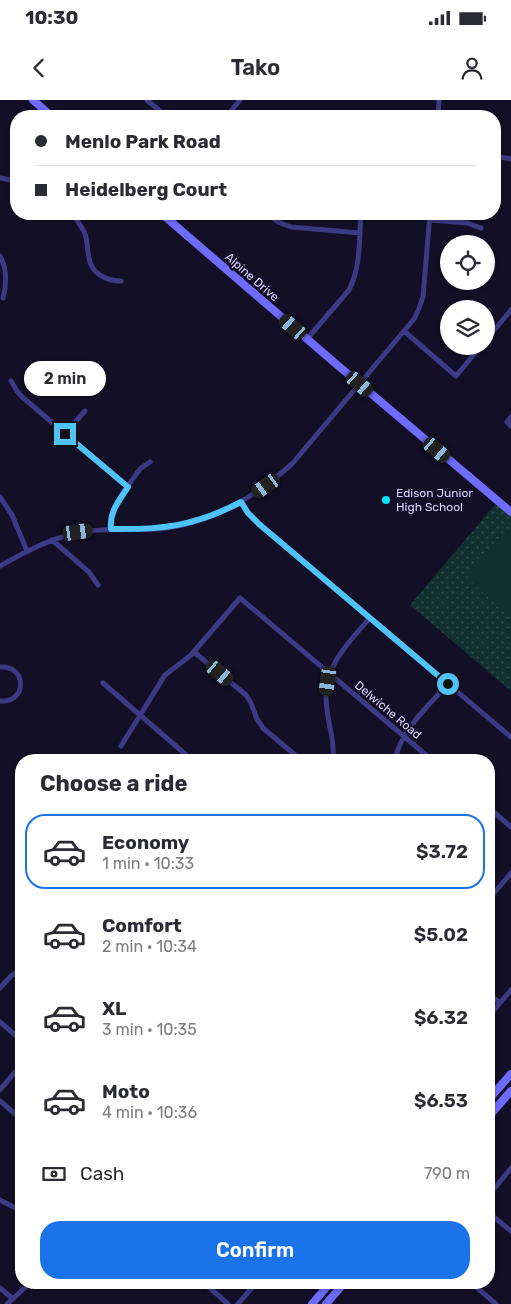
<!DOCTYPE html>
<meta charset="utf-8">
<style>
:root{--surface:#fff;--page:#f2f2f3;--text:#2b2b33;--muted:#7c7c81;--line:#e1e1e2;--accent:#1a73e8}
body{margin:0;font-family:Rubik,sans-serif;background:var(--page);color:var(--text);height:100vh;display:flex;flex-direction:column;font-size:19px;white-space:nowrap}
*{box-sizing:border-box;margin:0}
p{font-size:16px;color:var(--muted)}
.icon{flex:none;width:28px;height:28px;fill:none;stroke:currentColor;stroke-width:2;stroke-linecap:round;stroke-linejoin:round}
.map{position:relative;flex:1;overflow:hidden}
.side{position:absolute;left:15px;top:654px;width:480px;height:535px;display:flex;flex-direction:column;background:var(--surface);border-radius:20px;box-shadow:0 1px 4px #0004}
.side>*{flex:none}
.banner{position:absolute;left:10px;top:10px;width:491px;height:110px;border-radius:20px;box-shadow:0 1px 4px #0004;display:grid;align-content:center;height:110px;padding:0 25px;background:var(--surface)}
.buttons{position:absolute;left:440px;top:135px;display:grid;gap:10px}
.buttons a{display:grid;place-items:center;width:55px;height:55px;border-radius:50%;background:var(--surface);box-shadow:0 1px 4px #0004;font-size:25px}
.end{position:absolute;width:22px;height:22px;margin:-11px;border:6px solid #4fc3f7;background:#111;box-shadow:0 0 0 2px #111}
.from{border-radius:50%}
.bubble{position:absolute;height:35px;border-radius:18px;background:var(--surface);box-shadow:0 1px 4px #0004;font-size:16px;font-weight:600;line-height:35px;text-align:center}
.car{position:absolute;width:15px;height:30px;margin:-15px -8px;border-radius:6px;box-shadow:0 0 4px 1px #0007;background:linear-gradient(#222 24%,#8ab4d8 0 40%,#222 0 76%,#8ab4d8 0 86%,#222 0)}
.banner b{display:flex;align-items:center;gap:18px;height:48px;font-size:19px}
.banner b+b{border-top:1px solid var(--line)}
.banner i{width:12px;height:12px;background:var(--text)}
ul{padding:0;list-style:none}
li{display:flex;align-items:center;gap:15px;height:75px;margin:0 10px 8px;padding:0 15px;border:2px solid transparent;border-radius:20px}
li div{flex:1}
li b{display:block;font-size:19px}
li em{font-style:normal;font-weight:600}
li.current{border-color:var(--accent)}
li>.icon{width:45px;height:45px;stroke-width:1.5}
h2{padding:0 25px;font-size:22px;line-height:60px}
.pay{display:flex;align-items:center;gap:12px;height:55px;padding:0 25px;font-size:19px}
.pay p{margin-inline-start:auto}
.button{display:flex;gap:10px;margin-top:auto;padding:10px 25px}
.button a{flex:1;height:58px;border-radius:20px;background:var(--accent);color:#fff;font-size:20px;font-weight:600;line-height:58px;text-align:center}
.status{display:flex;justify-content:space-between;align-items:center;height:35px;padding:0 25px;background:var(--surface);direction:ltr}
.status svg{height:14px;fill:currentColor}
header{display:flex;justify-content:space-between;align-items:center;height:65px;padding:0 25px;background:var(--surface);font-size:22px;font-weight:600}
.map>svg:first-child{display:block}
</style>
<div class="status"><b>10:30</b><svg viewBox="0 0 49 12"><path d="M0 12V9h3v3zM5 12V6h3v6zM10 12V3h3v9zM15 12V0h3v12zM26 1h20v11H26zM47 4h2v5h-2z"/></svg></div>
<header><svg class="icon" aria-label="back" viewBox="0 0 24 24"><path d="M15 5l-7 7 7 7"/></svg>Tako<svg class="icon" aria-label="person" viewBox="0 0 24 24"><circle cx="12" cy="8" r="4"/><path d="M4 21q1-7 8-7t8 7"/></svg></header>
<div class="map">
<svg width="511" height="1204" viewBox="0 0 511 1204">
<defs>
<pattern id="park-dots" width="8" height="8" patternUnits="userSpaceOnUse" patternTransform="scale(1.25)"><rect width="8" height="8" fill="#12302f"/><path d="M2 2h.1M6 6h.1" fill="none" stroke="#344d4e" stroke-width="1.8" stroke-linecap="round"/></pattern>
</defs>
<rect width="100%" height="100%" fill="#130f26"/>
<path fill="url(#park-dots)" d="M498,401L511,412V591L410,505Z"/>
<path fill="#12302f" d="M506,429L511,434V519L467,478Z"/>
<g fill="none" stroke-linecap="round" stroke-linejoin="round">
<path stroke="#3d3a85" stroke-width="5" d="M147,0L166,16
M227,16L240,0
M438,16L439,0
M495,56L511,59
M0,78L16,81
M73,114C77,120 82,127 85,134C88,142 87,150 89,158C91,173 106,181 121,181
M268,114L278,122L291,127L360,133
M430,120L467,123L481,128
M0,156C7,169 7,183 3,198
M404,231L456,276L481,246
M307,239L349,190C361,167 359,139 361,114
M486,240L511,210
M11,281L17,291L21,296L128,387
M511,317L507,322L511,326
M65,333L85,311
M0,397L12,415L27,451
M241,402L248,413L259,424L511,637
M111,429C108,408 126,390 137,373L141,368L150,362
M52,440L89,472L98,485
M0,466C25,452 49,439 77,433C103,427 130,431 157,429C211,424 252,399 292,364L414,219L418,211L423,197L430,114
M194,552L246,595L251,603L257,619L263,628L295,655L309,660
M0,567C27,565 28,603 0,601
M103,583L192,660
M121,646L165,575L191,555L240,498L432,660
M333,660C335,641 329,628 327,610C321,569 345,546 370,518
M395,660C400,631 429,605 448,584
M489,708L511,727
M489,799L511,773
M0,888L11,876L21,869
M489,894L500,903
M489,916L511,890
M0,922L21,940
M0,990L21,965
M0,1001L21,1019
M489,1095L511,1068
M0,1100L21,1111
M489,1113L511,1131
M203,1182L228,1204
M470,1182L496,1204
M0,1188L13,1199
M7,1204L31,1182
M238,1204L257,1182"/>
<path stroke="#6f6bff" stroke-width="8" d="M33,0L51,16
M162,114L335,263L511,412
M489,999L511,974
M489,1016L511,991
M312,1204L331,1182
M326,1204L345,1182"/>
</g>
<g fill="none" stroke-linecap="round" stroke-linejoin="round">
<path stroke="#4fc3f7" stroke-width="6" d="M65,334L128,387C119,401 109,412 111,429C162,430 195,426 241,402L248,413L259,424L448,584"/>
</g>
<circle fill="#00e5ff" stroke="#130f26" stroke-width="2" cx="386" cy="400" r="5"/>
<g text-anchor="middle" stroke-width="5" stroke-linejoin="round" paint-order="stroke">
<g font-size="12" fill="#d9d4ff" stroke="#130f26">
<text transform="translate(252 177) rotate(41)" y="4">Alpine Drive</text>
<text transform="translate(388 610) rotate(40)" y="4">Delwiche Road</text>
</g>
<g font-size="12" fill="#d9d4ff" stroke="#130f26" text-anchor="start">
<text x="396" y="397">Edison Junior<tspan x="396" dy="14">High School</tspan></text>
</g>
</g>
</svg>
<div class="buttons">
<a><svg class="icon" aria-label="locate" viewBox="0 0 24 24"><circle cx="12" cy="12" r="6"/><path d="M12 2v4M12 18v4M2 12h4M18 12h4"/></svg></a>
<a><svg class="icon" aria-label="layers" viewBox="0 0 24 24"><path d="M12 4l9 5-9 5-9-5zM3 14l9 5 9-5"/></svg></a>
</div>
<i class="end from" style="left:448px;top:584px"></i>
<i class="end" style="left:65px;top:334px"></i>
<div class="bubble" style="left:24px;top:261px;width:82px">2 min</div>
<i class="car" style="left:293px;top:227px;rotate:311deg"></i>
<i class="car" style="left:360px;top:284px;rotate:131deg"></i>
<i class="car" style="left:437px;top:350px;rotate:130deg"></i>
<i class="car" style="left:266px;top:386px;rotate:235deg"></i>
<i class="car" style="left:78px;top:432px;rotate:82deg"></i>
<i class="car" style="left:220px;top:573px;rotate:130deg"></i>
<i class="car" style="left:328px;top:581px;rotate:188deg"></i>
<div class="banner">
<b><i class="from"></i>Menlo Park Road</b>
<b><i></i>Heidelberg Court</b>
</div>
<section class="side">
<h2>Choose a ride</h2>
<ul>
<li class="current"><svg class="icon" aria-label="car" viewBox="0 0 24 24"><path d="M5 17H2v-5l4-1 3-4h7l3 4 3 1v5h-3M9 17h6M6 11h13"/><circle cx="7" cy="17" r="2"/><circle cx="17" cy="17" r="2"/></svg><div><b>Economy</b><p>1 min · 10:33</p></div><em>$3.72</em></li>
<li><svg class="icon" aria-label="car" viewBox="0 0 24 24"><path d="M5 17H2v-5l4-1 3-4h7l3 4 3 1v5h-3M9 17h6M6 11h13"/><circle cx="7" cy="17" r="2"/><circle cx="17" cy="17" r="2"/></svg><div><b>Comfort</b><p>2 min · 10:34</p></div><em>$5.02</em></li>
<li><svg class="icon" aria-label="car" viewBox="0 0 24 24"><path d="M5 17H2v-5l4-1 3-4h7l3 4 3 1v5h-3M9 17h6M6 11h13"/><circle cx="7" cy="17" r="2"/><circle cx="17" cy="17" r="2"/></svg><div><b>XL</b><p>3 min · 10:35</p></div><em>$6.32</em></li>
<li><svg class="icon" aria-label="car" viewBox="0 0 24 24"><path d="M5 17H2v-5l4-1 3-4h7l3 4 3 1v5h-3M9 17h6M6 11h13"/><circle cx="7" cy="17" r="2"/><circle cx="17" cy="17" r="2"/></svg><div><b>Moto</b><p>4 min · 10:36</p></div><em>$6.53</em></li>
</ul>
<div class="pay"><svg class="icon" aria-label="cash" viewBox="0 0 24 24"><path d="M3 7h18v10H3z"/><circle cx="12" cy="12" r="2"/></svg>Cash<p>790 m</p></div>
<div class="button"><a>Confirm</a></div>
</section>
</div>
